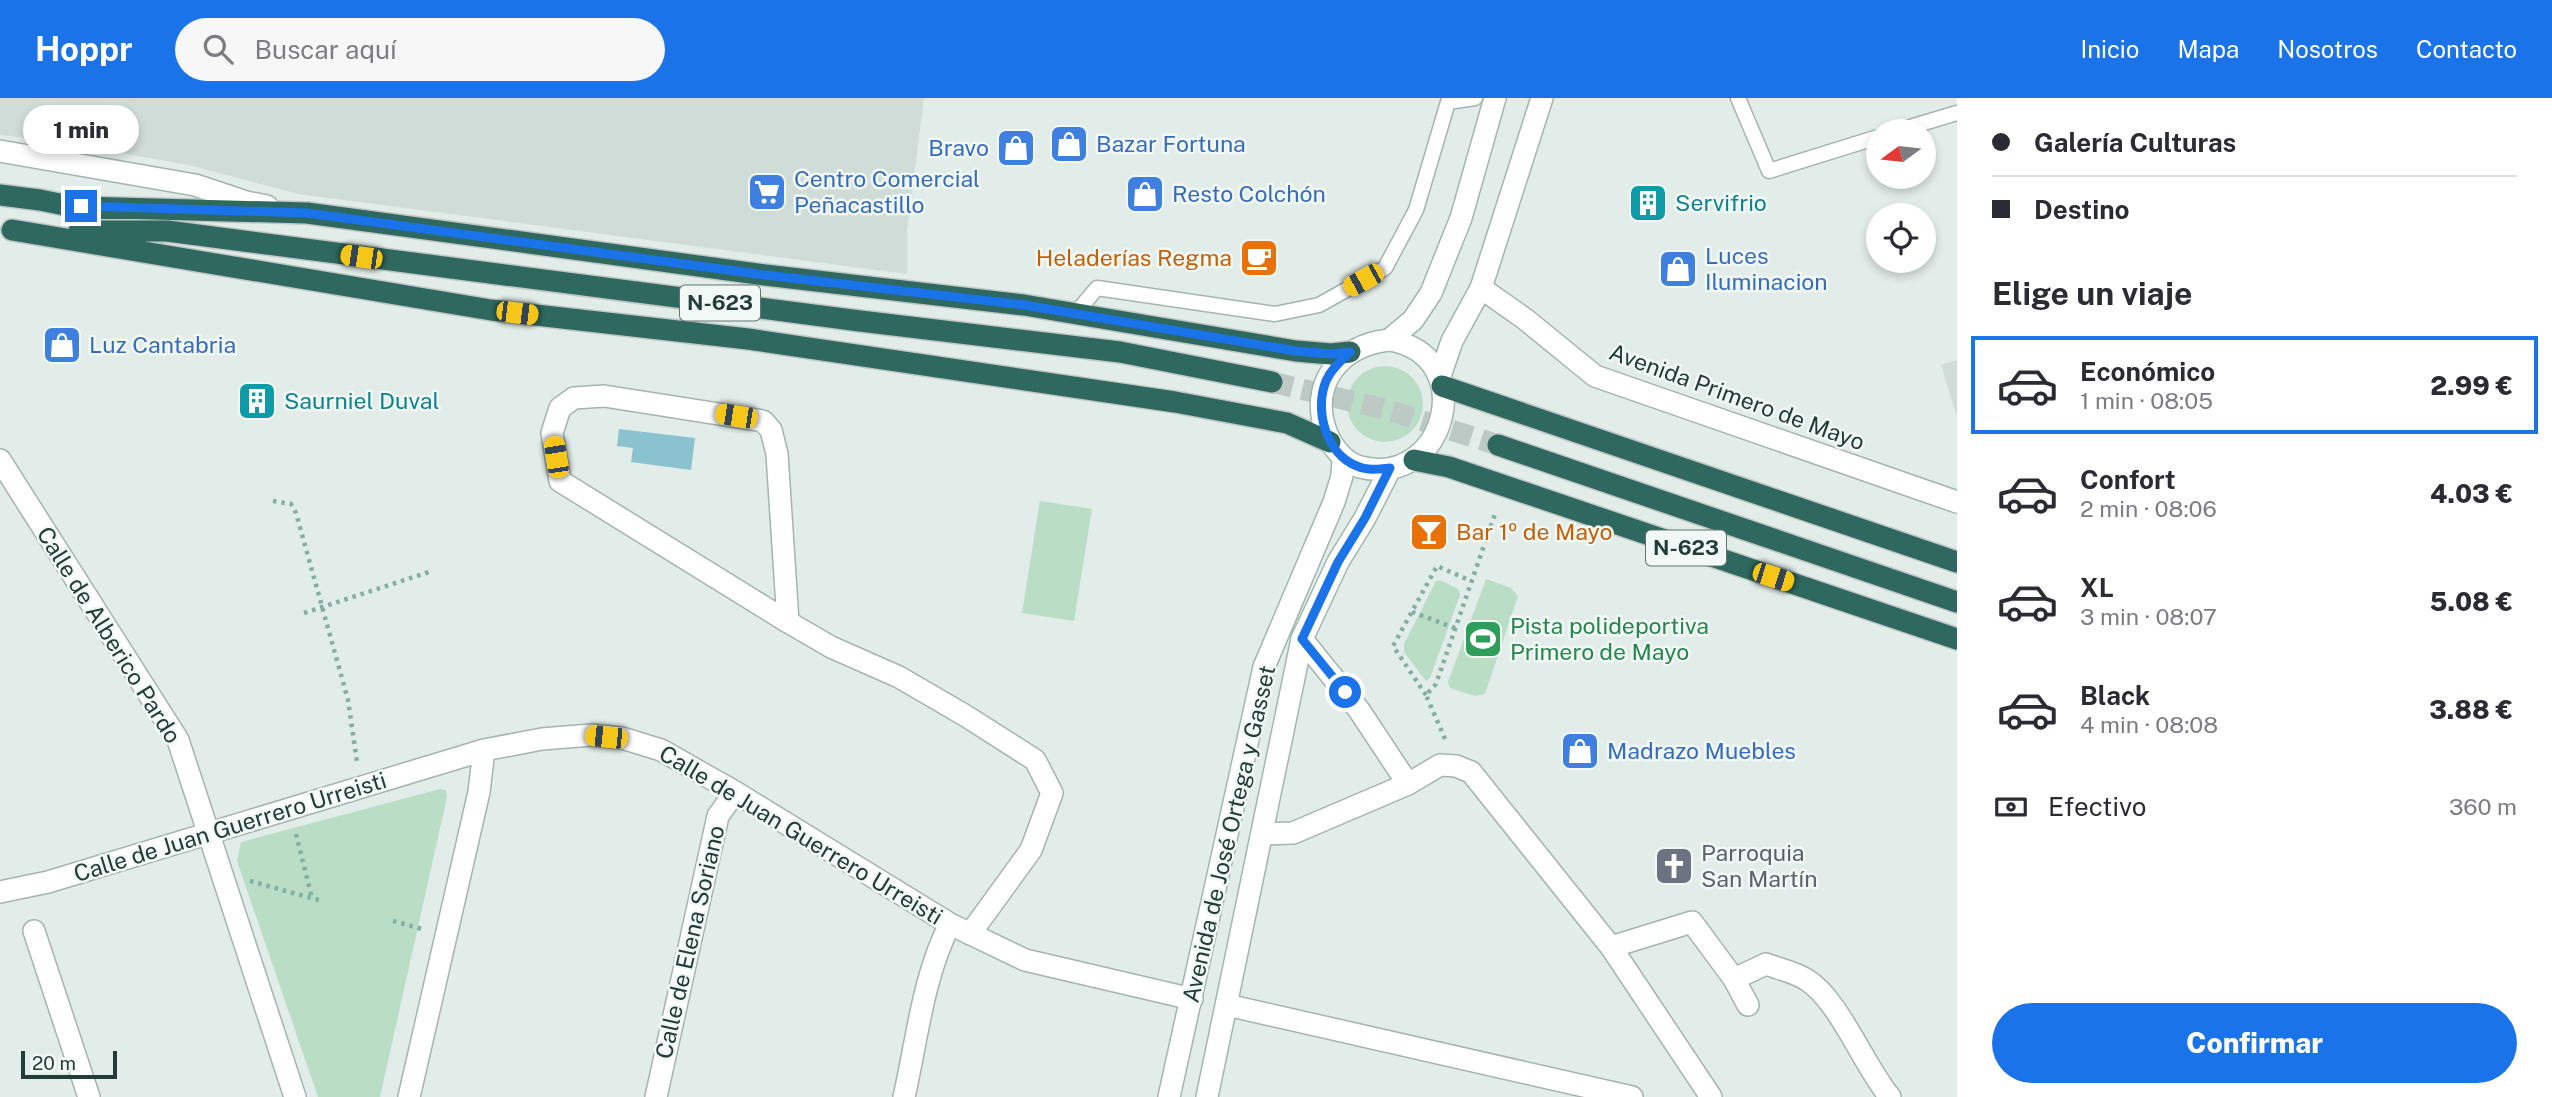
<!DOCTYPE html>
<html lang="es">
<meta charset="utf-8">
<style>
:root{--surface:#fff;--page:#f7f7f7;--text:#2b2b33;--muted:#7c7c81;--line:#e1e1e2;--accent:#1a73e8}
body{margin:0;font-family:"Public Sans",sans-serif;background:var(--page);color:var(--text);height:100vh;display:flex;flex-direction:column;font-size:26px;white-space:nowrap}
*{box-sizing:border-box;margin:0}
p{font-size:23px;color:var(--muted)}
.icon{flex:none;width:38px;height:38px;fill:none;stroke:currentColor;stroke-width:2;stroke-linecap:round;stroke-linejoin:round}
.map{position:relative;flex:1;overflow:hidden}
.sheet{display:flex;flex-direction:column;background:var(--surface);width:595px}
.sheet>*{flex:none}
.top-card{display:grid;align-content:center;height:154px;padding:0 35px;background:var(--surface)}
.needle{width:46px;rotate:255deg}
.fabs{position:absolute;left:1866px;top:21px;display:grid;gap:14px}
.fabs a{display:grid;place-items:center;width:70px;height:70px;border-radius:50%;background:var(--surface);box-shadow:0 4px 10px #0003;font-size:35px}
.scale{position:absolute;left:21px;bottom:18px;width:96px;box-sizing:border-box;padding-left:7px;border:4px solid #223c37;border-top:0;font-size:19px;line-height:24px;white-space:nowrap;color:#223c37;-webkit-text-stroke:5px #f2f8f5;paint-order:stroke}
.end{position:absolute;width:32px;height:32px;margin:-16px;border:9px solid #1a73e8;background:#fff;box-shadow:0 0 0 4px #fff}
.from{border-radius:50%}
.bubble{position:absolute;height:49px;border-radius:24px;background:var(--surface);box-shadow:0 4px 10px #0003;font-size:23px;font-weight:800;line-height:49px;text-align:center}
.car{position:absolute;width:21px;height:42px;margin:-21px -10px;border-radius:9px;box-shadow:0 0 5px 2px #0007;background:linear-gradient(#f5c518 24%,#345 0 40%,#f5c518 0 76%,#345 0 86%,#f5c518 0)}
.top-card b{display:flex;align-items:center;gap:24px;height:66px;font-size:26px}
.top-card b+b{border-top:2px solid var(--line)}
.top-card i{width:18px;height:18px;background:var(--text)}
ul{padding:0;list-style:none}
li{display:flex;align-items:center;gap:21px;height:98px;margin:0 14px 10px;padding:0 21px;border:4px solid transparent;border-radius:0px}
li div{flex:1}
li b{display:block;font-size:26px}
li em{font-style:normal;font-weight:800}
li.on{border-color:var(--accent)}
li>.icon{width:63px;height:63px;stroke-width:1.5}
h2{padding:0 35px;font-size:32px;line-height:84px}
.pay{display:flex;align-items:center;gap:18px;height:77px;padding:0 35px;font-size:26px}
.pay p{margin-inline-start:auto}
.primary-button{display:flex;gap:14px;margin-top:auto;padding:14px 35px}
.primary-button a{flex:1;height:80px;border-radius:42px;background:var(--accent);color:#fff;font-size:28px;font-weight:800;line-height:80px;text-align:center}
header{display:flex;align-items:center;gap:42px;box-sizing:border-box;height:98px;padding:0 35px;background:var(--accent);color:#fff}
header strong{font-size:33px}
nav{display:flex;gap:38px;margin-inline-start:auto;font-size:24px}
.search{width:490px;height:63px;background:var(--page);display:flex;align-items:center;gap:18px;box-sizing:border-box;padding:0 24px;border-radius:38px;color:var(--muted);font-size:26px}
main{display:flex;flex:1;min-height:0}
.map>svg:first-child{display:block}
</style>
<header>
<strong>Hoppr</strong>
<div class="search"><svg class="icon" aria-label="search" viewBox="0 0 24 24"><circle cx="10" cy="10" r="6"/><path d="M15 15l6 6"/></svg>Buscar aquí</div>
<nav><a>Inicio</a><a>Mapa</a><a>Nosotros</a><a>Contacto</a></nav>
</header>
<main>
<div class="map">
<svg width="1957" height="999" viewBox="0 0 1957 999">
<rect width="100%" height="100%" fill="#e2ece8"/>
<path fill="#d0dcd7" d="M0,0H924L907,133V176L298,96L189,67L54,43L0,37Z
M1957,262V319L1941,267Z"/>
<path fill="#baddc6" d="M1347 306a38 38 0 1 1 76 0a38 38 0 1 1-76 0Z
M1040,403L1092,411L1074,523L1022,515Z
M1486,481L1511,490L1518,498L1485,596L1475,598L1450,590L1448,584Z
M1440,482L1458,491L1460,497L1430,580L1426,583L1404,554V546L1436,483Z
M440,691L446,692L447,699L380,999H318L237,763L241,744Z"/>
<path fill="#8ac2d0" d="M619,331L695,340L691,372L631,364L633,350L617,348Z"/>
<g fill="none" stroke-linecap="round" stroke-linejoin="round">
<path stroke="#bcc9c5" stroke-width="21" stroke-dasharray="21 10" stroke-linecap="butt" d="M1272,284L1388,312L1498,347"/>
<defs>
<path id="lane" d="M1738,0L1769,73L1878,39
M1897,33L1957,15
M1075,216L1097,190L1275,216L1319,207L1385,170L1416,112L1448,4L1475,0"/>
<path id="street" d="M0,53L195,87L246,104L267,108
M1481,190L1525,221L1595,278L1957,404
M0,362L178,642L295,999
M788,524L777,356L771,332L763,323L604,298L574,300L560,310L552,335L560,383L788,524L831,549L899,579L966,618L1035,662L1052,695L1031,752L970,836
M1302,541L1359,612L1408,686
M1263,736L1293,735L1408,686L1440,667L1456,668L1471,674L1611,849L1711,999
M0,794L48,784L484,652L542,641L591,637L622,640L661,652L735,694L950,826L1025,862L1192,901
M34,833L89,999
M1611,849L1692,824L1734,881L1766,866C1779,871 1795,874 1807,882C1839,902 1864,968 1890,999
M1734,881L1748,907
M1227,907L1632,999
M409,999L479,694L484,652
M656,999L718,718L735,694
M904,999C917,942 923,878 950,826"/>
<path id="secondary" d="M1389,242C1481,257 1446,391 1360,369C1345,365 1333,350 1327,336C1308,287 1339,247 1389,242Z
M1389,242L1413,222L1431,195L1461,120L1495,0
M1440,278L1452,243L1481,190L1542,0
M1169,999L1264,569L1334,404L1342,378L1343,360
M1207,999L1302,541L1338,464L1365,420L1390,371"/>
<path id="highway" d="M0,97L40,102L94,113
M81,109L307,115L765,177L1024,207L1296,253L1331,256L1350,254
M12,132L491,212L748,241L1175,304L1287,325L1330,344
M79,133H167L860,223L1120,254L1272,284
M1442,288L1957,464
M1498,347L1957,504
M1414,362L1449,369L1957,541"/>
</defs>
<use href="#lane" stroke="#a5b4af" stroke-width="17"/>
<use href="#street" stroke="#a5b4af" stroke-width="24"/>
<use href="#secondary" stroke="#a0b7b0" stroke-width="24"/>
<use href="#highway" stroke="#c1c8c7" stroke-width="24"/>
<path stroke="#82afa3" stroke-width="4.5" stroke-dasharray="3.5 5" stroke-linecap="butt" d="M273,403L291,406L296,415L348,602L357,664
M1412,514L1455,530
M304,515L432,473
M1426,597L1393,548L1437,468L1471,483
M1445,641L1426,597L1436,586L1496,413
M296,736L312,800
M250,783L322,803
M393,823L422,831"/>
<use href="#lane" stroke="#fff" stroke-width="14"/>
<use href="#street" stroke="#fff" stroke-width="21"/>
<use href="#secondary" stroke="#fff" stroke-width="21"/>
<use href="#highway" stroke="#2e685f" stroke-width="21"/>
</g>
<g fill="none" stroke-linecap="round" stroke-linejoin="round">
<path stroke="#1a73e8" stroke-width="9" d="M81,108L307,115L765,177L1024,207L1296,253L1331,256L1350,254C1341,263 1331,271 1326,283C1314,312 1326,356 1357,368C1367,373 1379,371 1390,370L1365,420L1338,464L1302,541L1345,594"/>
</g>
<defs>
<symbol id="shop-square" viewBox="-11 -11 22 22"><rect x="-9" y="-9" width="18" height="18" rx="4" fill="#3f7fe0" stroke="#f2f8f5"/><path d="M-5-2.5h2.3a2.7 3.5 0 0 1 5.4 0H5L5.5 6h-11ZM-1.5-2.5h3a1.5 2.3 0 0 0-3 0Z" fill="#fff"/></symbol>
<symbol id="supermarket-square" viewBox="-11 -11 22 22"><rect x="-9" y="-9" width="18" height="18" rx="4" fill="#3f7fe0" stroke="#f2f8f5"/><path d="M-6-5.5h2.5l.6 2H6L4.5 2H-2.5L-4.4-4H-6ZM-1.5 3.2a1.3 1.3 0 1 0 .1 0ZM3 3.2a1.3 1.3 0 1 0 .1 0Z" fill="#fff"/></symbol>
<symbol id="building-square" viewBox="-11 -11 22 22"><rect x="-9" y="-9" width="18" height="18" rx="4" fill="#0f9aa8" stroke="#f2f8f5"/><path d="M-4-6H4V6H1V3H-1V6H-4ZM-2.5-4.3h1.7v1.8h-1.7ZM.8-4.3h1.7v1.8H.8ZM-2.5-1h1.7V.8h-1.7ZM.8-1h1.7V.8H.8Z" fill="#fff"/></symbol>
<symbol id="cafe-square" viewBox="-11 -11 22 22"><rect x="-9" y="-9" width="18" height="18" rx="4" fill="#e8710a" stroke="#f2f8f5"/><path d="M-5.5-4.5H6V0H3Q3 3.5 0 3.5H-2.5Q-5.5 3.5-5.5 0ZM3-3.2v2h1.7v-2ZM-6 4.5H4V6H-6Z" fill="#fff"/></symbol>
<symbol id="bar-square" viewBox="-11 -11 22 22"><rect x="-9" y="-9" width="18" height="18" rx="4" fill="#e8710a" stroke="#f2f8f5"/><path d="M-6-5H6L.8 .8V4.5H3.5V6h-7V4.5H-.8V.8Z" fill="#fff"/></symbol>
<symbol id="stadium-square" viewBox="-11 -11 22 22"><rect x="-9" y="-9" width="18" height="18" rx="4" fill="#2e9e5b" stroke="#f2f8f5"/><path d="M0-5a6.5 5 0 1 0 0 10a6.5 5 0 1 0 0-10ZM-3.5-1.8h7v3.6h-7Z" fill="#fff"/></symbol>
<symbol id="church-square" viewBox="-11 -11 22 22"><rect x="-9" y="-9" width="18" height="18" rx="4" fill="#6b7280" stroke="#f2f8f5"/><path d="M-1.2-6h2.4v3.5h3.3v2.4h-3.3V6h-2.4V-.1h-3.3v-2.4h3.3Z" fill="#fff"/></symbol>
</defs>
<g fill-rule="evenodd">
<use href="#shop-square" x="1047" y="24" width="44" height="44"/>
<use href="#shop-square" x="994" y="28" width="44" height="44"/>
<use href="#supermarket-square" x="745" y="72" width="44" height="44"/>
<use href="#shop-square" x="1123" y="74" width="44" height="44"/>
<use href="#building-square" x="1626" y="83" width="44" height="44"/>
<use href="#cafe-square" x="1237" y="138" width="44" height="44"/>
<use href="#shop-square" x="1656" y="149" width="44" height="44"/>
<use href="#shop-square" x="40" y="225" width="44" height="44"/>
<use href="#building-square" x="235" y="281" width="44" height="44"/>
<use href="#bar-square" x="1407" y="412" width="44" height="44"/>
<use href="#stadium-square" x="1461" y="519" width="44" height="44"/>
<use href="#shop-square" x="1558" y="631" width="44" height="44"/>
<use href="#church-square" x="1652" y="746" width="44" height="44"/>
</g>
<g text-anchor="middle" stroke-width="5" stroke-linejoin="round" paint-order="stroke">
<g fill="#f2f8f5" stroke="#607470" stroke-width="2">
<rect x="680" y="187.5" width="80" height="35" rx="5"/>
<rect x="1646" y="432.5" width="80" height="35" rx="5"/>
</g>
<g font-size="21" font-weight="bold" fill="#223c37">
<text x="720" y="212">N-623</text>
<text x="1686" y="457">N-623</text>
</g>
<g font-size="23" fill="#366cbe" stroke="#f2f8f5" text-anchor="start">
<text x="1096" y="54">Bazar Fortuna</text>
<text x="989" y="58" text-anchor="end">Bravo</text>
<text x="794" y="89">Centro Comercial<tspan x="794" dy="26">Peñacastillo</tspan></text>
<text x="1172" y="104">Resto Colchón</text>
<text x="1705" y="166">Luces<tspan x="1705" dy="26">Iluminacion</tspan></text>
<text x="89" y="255">Luz Cantabria</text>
<text x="1607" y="661">Madrazo Muebles</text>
</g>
<g font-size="23" fill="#0d838f" stroke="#f2f8f5" text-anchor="start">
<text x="1675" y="113">Servifrio</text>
<text x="284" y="311">Saurniel Duval</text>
</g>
<g font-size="23" fill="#c56008" stroke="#f2f8f5" text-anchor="end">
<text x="1232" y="168">Heladerías Regma</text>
<text x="1456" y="442" text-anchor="start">Bar 1º de Mayo</text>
</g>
<g font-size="23" fill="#223c37" stroke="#f2f8f5">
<text transform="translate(1737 299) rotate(20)" y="8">Avenida Primero de Mayo</text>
<text transform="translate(109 537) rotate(58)" y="8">Calle de Alberico Pardo</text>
<text transform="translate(230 729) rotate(-17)" y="8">Calle de Juan Guerrero Urreisti</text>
<text transform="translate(1229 736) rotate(-77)" y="8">Avenida de José Ortega y Gasset</text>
<text transform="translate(801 737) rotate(31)" y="8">Calle de Juan Guerrero Urreisti</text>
<text transform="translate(690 844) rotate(-77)" y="8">Calle de Elena Soriano</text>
</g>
<g font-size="23" fill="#27864d" stroke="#f2f8f5" text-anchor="start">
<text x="1510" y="536">Pista polideportiva<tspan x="1510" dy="26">Primero de Mayo</tspan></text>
</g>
<g font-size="23" fill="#5b616d" stroke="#f2f8f5" text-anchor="start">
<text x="1701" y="763">Parroquia<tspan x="1701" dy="26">San Martín</tspan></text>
</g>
</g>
</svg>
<div class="fabs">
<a><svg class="needle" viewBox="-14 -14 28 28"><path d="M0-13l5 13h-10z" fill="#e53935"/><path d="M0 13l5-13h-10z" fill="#7c7c81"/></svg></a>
<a><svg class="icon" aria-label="locate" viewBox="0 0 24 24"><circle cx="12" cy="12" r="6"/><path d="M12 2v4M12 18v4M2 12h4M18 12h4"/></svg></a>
</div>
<div class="scale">20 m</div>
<i class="end from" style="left:1345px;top:594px"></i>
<i class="end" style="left:81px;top:108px"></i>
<div class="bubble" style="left:23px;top:7px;width:116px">1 min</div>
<i class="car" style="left:361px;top:159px;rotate:278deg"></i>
<i class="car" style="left:1363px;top:182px;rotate:241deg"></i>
<i class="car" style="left:517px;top:215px;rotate:97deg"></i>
<i class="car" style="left:736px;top:318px;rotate:279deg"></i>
<i class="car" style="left:556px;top:359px;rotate:351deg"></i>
<i class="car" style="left:1773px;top:479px;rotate:108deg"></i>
<i class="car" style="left:606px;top:639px;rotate:276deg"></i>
</div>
<section class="sheet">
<div class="top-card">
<b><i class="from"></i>Galería Culturas</b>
<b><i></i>Destino</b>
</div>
<h2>Elige un viaje</h2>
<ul>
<li class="on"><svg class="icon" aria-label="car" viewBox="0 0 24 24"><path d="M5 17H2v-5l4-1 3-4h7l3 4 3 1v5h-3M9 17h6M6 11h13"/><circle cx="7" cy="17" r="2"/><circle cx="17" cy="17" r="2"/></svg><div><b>Económico</b><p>1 min · 08:05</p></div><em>2.99 €</em></li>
<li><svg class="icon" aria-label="car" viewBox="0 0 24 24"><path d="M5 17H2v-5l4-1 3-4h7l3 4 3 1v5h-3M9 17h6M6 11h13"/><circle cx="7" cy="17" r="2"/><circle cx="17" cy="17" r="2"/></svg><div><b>Confort</b><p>2 min · 08:06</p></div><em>4.03 €</em></li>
<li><svg class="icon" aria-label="car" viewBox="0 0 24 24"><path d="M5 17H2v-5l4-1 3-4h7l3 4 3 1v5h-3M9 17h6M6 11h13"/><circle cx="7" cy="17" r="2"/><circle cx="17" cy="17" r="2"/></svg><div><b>XL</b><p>3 min · 08:07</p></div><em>5.08 €</em></li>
<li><svg class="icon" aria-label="car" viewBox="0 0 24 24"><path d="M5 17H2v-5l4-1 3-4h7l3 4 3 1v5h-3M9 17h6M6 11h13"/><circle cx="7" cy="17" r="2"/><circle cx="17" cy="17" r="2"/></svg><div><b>Black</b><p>4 min · 08:08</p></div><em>3.88 €</em></li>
</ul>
<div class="pay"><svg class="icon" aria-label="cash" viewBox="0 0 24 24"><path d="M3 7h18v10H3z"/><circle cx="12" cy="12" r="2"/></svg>Efectivo<p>360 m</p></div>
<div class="primary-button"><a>Confirmar</a></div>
</section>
</main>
